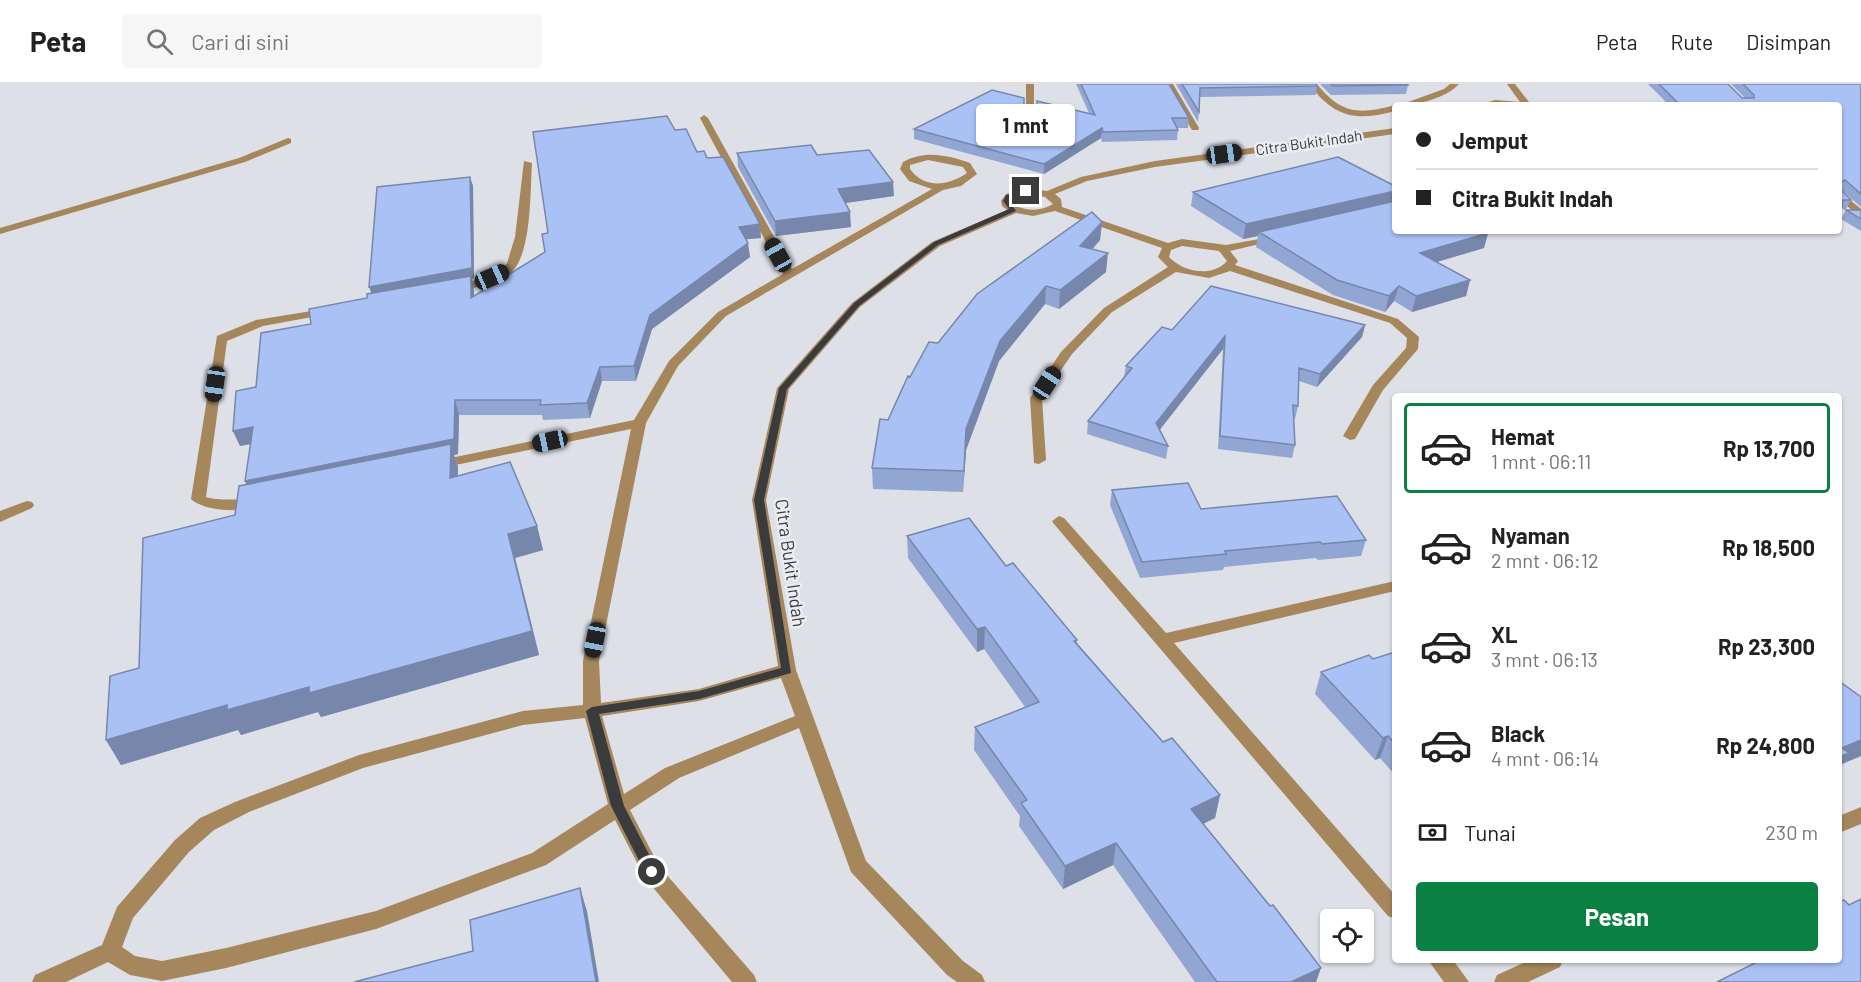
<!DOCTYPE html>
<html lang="id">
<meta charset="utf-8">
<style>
:root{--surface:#fff;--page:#f6f6f6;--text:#222;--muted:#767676;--line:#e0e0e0;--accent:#0b8043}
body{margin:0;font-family:Barlow,sans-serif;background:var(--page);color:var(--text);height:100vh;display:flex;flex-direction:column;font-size:22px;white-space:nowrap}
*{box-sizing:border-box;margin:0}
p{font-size:20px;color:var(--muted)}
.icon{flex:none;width:33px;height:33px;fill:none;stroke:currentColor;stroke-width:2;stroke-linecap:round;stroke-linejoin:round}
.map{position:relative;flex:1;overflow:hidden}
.panel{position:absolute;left:1392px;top:309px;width:450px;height:570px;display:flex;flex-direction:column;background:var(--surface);border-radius:6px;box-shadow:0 2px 4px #0004}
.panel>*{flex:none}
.hud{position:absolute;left:1392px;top:18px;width:450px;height:132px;border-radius:6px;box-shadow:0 2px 4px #0004;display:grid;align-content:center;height:132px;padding:0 24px;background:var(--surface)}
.controls{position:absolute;left:1320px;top:825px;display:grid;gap:12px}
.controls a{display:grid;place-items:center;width:54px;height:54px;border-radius:6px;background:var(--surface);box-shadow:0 2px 4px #0004;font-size:30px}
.end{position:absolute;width:27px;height:27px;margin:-14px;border:8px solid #3a3b3d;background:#fff;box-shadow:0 0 0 3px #fff}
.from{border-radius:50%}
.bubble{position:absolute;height:42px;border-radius:6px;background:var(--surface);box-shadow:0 2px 4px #0004;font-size:20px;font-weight:700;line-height:42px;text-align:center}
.car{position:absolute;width:18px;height:36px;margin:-18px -9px;border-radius:8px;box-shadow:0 0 4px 2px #0007;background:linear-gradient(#222 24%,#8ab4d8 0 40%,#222 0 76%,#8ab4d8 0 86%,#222 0)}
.hud b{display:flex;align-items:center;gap:21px;height:57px;font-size:22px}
.hud b+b{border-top:2px solid var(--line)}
.hud i{width:15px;height:15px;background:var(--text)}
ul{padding:10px 0 0;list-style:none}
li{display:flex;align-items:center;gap:18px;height:90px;margin:0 12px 9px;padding:0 12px;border:3px solid transparent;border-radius:6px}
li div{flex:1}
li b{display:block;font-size:22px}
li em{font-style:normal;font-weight:700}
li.selected{border-color:var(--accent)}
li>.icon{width:54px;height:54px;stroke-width:1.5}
.pay{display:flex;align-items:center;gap:15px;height:66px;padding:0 24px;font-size:22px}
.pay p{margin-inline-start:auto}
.cta{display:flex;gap:12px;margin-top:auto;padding:12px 24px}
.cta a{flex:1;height:69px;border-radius:6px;background:var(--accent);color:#fff;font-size:24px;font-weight:700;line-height:69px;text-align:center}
header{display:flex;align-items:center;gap:36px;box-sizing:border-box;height:84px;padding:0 30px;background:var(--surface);border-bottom:2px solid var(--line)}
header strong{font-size:28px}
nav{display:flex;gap:33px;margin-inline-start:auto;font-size:21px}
.search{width:420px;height:54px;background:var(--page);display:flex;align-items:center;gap:15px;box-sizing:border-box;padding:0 21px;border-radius:6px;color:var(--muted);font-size:22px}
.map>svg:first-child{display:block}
</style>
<header>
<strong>Peta</strong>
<div class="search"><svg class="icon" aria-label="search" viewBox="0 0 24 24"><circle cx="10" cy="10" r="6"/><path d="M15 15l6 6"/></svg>Cari di sini</div>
<nav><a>Peta</a><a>Rute</a><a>Disimpan</a></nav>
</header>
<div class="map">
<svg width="1861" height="898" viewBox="0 0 1861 898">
<rect width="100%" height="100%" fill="#dde0e7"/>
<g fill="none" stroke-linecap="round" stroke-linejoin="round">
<path fill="#a6865b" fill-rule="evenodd" d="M1026,0H1034V45L1030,48L1026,45Z
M1165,0H1173L1199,44L1198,46H1192Z
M1309,0H1317C1341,30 1359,31 1395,21V27C1355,38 1334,33 1309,0Z
M1450,0H1459C1446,14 1419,21 1400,21L1444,5Z
M1507,0H1515L1529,18L1534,21H1478L1495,16L1520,18Z
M704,31L708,34L792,185L932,105L909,97L900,85L903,78C925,66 947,71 970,79L977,90L961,102L943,106L726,232L678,282L646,339L599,577L601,619L699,605L778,582L752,416L777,304L852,219L932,158L1007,126L1002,122L1001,117L1006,110L1026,104L1047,107L1081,93L1155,77L1395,44V50L1155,83L1087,97L1055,110L1061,115L1062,123L1168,159L1182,155L1226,161L1281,151V155L1230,167L1238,177L1235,181L1398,235L1419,253L1418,265L1383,306L1355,355L1350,356L1343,352L1373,301L1406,264L1407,254L1390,239L1230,187L1209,194L1176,188L1112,228L1072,270L1042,314L1046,376L1039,380L1034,379L1030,314L1061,268L1104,224L1168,183L1158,173L1162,164L1055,127L1033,132L1016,129L940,162L860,223L789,305L766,416L796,586L866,777L963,877L982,891L985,898H957L947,891L851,788L799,644L679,694L630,726L659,782L754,891L757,898H732L645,794L615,736L546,781L376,845L226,884L162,897L130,891L108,878L66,898H32L35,891L102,861L117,823L175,756L200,734L235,718L359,671L523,627L583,621V577L631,345L436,385L429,381L436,377L634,336L669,277L718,228L783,190L700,34ZM928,76L963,83L967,89C949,102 924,105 910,85V81ZM1026,110L1045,113L1053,120C1040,128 1025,127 1012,120L1013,114ZM1182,162L1219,167L1227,177C1212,194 1183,188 1169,173L1171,166ZM781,594L795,632L665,684L624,710L602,632L699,617ZM585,634L608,720L532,769L376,827L226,864L162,877L135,872L122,863L133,834L189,768L214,746L249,728L363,684L523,641Z
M288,54L291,55V59L245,78L0,150V144L239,74Z
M524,77L532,79C530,108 532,167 512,188C504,196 492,199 482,202C472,204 460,209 450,207V203L491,192L503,185L507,179L515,153Z
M1839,107L1861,125V134L1839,115Z
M330,224L334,225V229L263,242L227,257L206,413C220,418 255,413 261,419C250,431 202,427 191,415L217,252L256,236Z
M27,417L32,418L34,421L32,424L0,438V427Z
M1059,432L1064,434L1166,549L1395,497V507L1174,559L1395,811V835L1388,832L1054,440L1052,437Z
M1861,723V740L1839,749V732Z
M1428,876H1453L1469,898H1444Z
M1530,876H1563L1560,883L1528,898H1494L1497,891Z"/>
</g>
<path fill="#91a6d2" d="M1076,0H1169L1189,34L1188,44H1177L1178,46L1177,56L1102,58L1101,54L1044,90L914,55V45L1024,35L1031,40L1036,36L1037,17L1089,29Z
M1176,0H1316L1317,2L1316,11L1200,13L1198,38Z
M1320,0H1407L1408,1L1406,10L1331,11Z
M1648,0H1728L1742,14H1745L1731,0H1861V123L1844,108L1851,116L1846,125H1840L1839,128V21H1669Z
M675,46L697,68L707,74L761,154L746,155L750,173L652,245L636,297H602L590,334L543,336L542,331H459L458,370L454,371L458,383V392L537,442L543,466L515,474L539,571L321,633L318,628L241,651L238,646L121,681L106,656L139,584L235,431L247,401L251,360L240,362L233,347L256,303L311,240L367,214L372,210L470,93L473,102L474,194L472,195L474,206V212L545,168L548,149Z
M737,69L817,71L894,112L845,119L851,143L776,152L738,83Z
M1193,108L1395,147L1488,149L1484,164L1437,178L1470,196L1466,212L1412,228L1394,217L1385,228L1333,211L1256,163L1258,152L1243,155L1191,122Z
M1846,126H1861V147L1841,135Z
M1102,138L1100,156L1092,165L1106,188L1059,225L1045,220L999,277L966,366L963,408L873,405L872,384L888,336L910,293L938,259Z
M1365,241L1362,253L1317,303L1299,297L1298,322L1295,335H1294L1295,361L1292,374L1218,365L1223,265L1160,345L1168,362L1166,375L1087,350L1088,337L1124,293L1126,282L1172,246Z
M1112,406L1201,425L1366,456L1361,472L1318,476L1316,474L1224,483L1223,486L1140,494L1110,421Z
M907,452L1006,482L1077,556V559L1163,658L1220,711L1215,734L1203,740L1316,898H1195L1113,781L1063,805L1019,742L1020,732L974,666L975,643L1025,623L984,565L977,568L908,474Z
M1395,568V691L1380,674L1375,676L1315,610L1321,588L1373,575Z"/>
<path fill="#7687ab" d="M1102,44L1101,54L1044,90V80Z
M470,93L473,102L474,194L472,195L474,206L475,228L373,213L369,203Z
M893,98L894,112L839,120L838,105Z
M1395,107V121L1259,148L1258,152L1243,155L1246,140Z
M850,128L851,143L776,152L775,137Z
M1102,138L1100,156L1079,181L1080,162Z
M760,140L761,154L740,156L739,143Z
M1488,149L1484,164L1416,184L1420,169Z
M748,159L750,173L652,245L636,297L634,282L650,231Z
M1108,169L1106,188L1059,225L1060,206Z
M1470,196L1466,212L1412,228L1416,212Z
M1046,202L1045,220L999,277L966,366L963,408L966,345L1000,257Z
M1399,202L1394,217L1385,228L1389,212Z
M1365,241L1362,253L1317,303L1320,290Z
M1225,252L1223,265L1155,352L1156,339Z
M600,283L602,297L590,334L587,319Z
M455,316L459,331L458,370L454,371L458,383L457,418L252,413L245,397Z
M253,343L260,358L240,362L233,347Z
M537,442L543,466L515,474L539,571L321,633L318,628L241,651L238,646L121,681L106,656L227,621L309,603L508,450Z
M985,543L984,565L977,568V545Z
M1388,652L1380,674L1375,676L1383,654Z
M1861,656V672L1840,681L1839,683V668L1842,664Z
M1220,711L1215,734L1186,748L1191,725Z
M1116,759L1113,781L1063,805L1065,782Z
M580,804L587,827L599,898H596Z
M1321,884L1316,898H1291Z"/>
<path fill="#a9c1f4" stroke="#7687ab" stroke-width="1.5" d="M1081,0H1169L1189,34H1172L1178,46L1103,48L1102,44L1044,80L914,45L992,6L1024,14V35L1031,40L1037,35V17L1095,31Z
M1182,0H1316L1317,2L1200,4L1199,28Z
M1331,0H1407L1408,1L1333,2Z
M1659,0H1728L1742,14H1754V11L1743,0H1861V110L1845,96L1841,98V106L1851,116H1842V123L1839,122V21H1680Z
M667,32L675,46L686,45L697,68L704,67L707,74L723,73L760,140L739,143L748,159L650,231L634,282L600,283L587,319L540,321L541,316H455L454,355L245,397L253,343L233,347L236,307L256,303L261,249L311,240L309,225L367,214V210L471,192V214L545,168L542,150L548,149L533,48Z
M811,61L817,71L869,66L893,98L838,105L850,128L775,137L737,69Z
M1338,73L1395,102V107L1246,140L1193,108Z
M470,93L472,184L369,203L377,103Z
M1395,117V147H1484L1488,149L1420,169L1470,196L1416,212L1399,202L1389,212L1337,196L1259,148Z
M1846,126H1861V135Z
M1092,128L1102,138L1080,162L1108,169L1060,206L1046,202L1000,257L966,345L964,387L872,384L880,335L888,336L908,292L910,293L929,258L938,259L977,210Z
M1211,202L1365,241L1320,290L1299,284L1298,322L1293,321L1295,361L1220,352L1225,252L1156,339L1168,362L1088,337L1132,284L1126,282L1162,243L1172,246Z
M451,360L450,394L510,378L537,442L508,450L532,547L309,609V603L227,626V621L106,656L110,592L139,584L143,454L235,431L239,402Z
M1188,399L1201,425L1337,412L1366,456L1322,460L1320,458L1225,467L1226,470L1142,478L1112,406Z
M969,434L1006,482L1013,479L1077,556L1074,557L1163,658L1172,654L1220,711L1191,725L1270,822L1273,821L1321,884L1291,898H1217L1116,759L1065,782L1021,719L1027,716L975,643L1039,618L985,543L977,545L907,452Z
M1395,568V660L1388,652L1383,654L1321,588L1369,571L1373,575Z
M1839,597L1861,613V656L1842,664L1849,669L1839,673Z
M580,804L596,898H354L473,867L470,836Z
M1861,815V898H1717L1761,876H1839V818L1844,816L1849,821Z"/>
<path fill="#3a3b3d" d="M1029,106V108L1011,114L1009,117L1016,127L938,161L859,222L787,305L764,416L791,589L699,615L599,630L624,722L658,788L656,792H647L611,722L586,627L592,623L699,607L781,584L754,416L779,304L854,219L934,158L1009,125L1003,117L1006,111Z"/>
<g text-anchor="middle" stroke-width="5" stroke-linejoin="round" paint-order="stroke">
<g font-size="15" fill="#3a3b3d" stroke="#eaedf4">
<text transform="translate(1309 59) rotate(-8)" y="5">Citra Bukit Indah</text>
</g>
<g font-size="18" fill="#3a3b3d" stroke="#eaedf4">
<text transform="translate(790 479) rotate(82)" y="6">Citra Bukit Indah</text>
</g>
</g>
</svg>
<div class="controls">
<a><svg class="icon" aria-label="locate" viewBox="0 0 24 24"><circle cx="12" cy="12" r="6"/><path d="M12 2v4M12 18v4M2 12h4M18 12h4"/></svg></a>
</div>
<i class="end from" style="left:652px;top:788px"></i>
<i class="end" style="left:1026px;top:107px"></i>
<div class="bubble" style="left:976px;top:20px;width:99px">1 mnt</div>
<i class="car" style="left:1224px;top:70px;rotate:82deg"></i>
<i class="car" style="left:778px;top:171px;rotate:331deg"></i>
<i class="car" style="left:492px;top:193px;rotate:66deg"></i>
<i class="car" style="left:1047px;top:299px;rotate:33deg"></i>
<i class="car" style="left:215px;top:300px;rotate:188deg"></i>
<i class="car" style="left:550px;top:357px;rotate:258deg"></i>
<i class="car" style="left:595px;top:556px;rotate:191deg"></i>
<div class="hud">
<b><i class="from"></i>Jemput</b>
<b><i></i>Citra Bukit Indah</b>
</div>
<section class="panel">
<ul>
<li class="selected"><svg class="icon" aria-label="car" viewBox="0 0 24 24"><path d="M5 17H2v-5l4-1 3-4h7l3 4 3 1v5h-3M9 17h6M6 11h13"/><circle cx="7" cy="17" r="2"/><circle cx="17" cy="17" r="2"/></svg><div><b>Hemat</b><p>1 mnt · 06:11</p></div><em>Rp 13,700</em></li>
<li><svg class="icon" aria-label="car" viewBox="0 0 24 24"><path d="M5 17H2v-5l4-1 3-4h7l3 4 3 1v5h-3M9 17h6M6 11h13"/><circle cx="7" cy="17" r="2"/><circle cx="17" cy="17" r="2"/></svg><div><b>Nyaman</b><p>2 mnt · 06:12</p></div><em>Rp 18,500</em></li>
<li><svg class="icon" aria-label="car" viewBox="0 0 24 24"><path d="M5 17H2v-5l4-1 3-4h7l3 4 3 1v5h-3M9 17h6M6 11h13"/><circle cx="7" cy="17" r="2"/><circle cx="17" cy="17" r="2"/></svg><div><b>XL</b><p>3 mnt · 06:13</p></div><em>Rp 23,300</em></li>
<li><svg class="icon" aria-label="car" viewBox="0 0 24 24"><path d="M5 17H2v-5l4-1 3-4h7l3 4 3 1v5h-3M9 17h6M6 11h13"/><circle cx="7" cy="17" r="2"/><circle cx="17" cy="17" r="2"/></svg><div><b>Black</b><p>4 mnt · 06:14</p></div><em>Rp 24,800</em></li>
</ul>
<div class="pay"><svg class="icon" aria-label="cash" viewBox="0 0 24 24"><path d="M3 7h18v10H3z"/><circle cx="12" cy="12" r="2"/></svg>Tunai<p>230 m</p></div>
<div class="cta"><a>Pesan</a></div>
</section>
</div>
